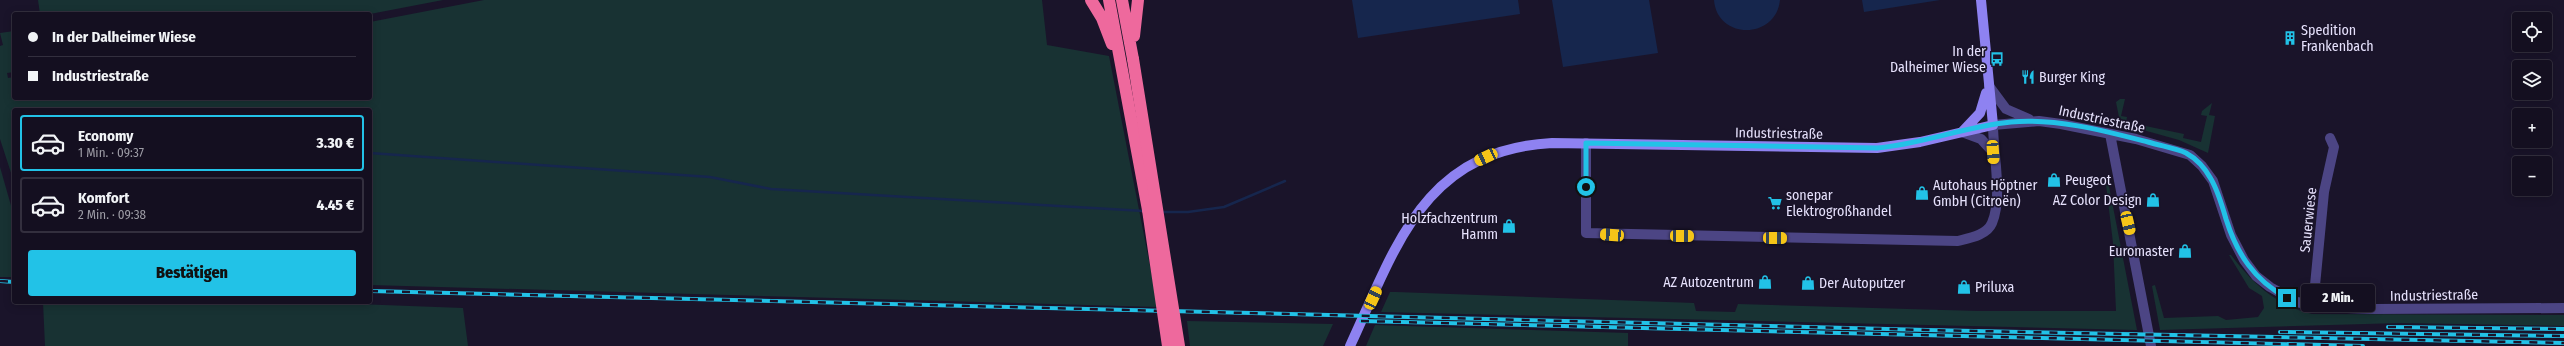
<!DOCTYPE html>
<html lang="de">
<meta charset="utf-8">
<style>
:root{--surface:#140f20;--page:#211d2d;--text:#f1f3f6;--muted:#9d9ca5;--line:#332f3e;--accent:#22c2e7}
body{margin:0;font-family:"Fira Sans Condensed",sans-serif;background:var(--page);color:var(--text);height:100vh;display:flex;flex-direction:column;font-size:15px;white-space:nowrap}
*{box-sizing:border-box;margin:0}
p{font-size:13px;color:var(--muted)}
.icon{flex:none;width:22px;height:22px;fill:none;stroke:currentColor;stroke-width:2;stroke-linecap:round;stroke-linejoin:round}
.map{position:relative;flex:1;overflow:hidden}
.panel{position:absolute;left:12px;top:108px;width:360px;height:196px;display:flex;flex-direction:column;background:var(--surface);border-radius:4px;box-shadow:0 2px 10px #0003,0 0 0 1px var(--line)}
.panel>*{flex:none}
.banner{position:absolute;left:12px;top:12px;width:360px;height:88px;border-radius:4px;box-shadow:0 2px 10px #0003,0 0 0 1px var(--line);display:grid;align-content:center;height:88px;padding:0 16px;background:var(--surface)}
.controls{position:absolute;left:2512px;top:12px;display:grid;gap:8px}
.controls a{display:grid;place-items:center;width:40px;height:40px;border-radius:4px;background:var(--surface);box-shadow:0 2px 10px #0003,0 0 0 1px var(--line);font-size:20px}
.end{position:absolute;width:18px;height:18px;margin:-9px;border:5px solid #22c2e7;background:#111;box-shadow:0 0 0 2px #111}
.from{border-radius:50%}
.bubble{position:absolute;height:28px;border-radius:4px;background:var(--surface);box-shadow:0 2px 10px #0003,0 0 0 1px var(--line);font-size:13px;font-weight:800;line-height:28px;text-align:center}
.car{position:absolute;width:12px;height:24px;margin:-12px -6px;border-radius:5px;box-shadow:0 0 3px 1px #0007;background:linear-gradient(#f5c518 24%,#345 0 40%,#f5c518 0 76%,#345 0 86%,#f5c518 0)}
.banner b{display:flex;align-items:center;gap:14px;height:38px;font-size:15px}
.banner b+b{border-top:1px solid var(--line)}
.banner i{width:10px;height:10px;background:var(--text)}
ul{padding:7px 0 0;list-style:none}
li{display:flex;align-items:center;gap:12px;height:56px;margin:0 8px 6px;padding:0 8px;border:2px solid var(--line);border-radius:4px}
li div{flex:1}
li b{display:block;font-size:15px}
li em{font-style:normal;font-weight:800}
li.selected{border-color:var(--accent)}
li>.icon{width:36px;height:36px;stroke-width:1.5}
.cta{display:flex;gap:8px;margin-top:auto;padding:8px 16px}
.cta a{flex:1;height:46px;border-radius:4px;background:var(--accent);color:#111;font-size:16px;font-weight:800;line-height:46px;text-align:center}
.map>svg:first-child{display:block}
</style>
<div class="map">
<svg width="2564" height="346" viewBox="0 0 2564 346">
<rect width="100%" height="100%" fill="#1a142a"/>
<path fill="#183233" d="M38,0H443L370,14H40Z
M484,0H1042L1047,45L1109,56L1158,307L370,285V110H14V182L0,139V46L3,45L0,33L14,31V72L7,73L8,78L14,77V98H370V22Z
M2120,99H2125L2121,116L2127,117L2126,122L2184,134L2183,138L2201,142L2207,116L2201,115L2202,111L2212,103L2209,115L2215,116L2208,153L2179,140L2129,126L2119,117L2116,102Z
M0,167L14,216V277H0Z
M2105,176H2107L2137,330L1381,312L1390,292H1396L1694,303L1696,311L1735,312L1738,304L1978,311H2116L2113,243Z
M2229,255H2231C2253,284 2276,305 2312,314L2564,315V326L2400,323L2160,330L2152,286L2155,285L2164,318L2218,316L2226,320L2258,317L2264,308L2262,296L2249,288Z
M43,302H303L463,308L468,346H45Z
M1187,321L1333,324L1323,346H1190Z
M1375,325L1628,333V346H1366Z"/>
<path fill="#16264d" d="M1352,0H1518L1520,14L1358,38Z
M1552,0H1649L1658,53L1563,67Z
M1714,0H1780C1776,40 1717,40 1714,0Z
M1862,0H1940L1864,12Z"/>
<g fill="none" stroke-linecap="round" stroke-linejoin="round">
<path stroke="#16264d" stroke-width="2.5" d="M370,153L710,177L771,189L1144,211
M1161,212H1188L1224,207L1285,181"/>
<path stroke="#4c4584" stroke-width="10" d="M1962,132L1981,139L1993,152
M1586,143V233L1958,241C1970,238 1987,235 1992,223C2003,198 1993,152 1993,125
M2313,306L2324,192L2334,147L2330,138"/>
<path stroke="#4c4584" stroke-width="10" d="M1989,86L2006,109L2029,119
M1993,125L2039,121L2061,124L2136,139L2190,155L2202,166L2213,181L2231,235L2244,260L2256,276L2270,287L2297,302L2320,307L2374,309L2564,308
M2110,134L2151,346"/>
<path stroke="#8e82f1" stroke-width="10" d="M1963,131L1980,113L1986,93
M1350,346C1396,247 1423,150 1552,143L1877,148L1920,142L1993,125L1981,0"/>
<path stroke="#ee699d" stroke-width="12" d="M1091,0L1102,18L1112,44
M1109,0L1148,210
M1122,0L1133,59
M1134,36L1138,0"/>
<defs>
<path id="rail" d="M0,281L14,282
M370,291L1927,330L2564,343
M1361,321L2363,346
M2388,327L2564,329
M2280,332L2564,336"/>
</defs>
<use href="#rail" stroke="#22c2e7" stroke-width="4"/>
<use href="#rail" stroke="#1a142a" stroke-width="2.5" stroke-dasharray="8" stroke-linecap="butt"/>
<path stroke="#ee699d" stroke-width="12" d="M1133,59L1179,346
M1148,210L1168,346"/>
</g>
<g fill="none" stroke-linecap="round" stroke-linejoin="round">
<path stroke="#22c2e7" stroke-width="5" d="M1586,187V143L1877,148C1923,144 1966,126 2011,122C2057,118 2105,131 2148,142C2161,146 2175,148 2186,153C2197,159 2205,168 2211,179C2218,191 2222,205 2226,219C2237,254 2254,280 2287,298"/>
</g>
<defs>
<symbol id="building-bare" viewBox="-9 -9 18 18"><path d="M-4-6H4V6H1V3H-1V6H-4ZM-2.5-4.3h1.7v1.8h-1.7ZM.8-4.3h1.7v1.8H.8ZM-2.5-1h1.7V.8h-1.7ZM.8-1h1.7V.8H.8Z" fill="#22c2e7" stroke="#1a142a" stroke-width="2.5" paint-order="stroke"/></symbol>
<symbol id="bus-bare" viewBox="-9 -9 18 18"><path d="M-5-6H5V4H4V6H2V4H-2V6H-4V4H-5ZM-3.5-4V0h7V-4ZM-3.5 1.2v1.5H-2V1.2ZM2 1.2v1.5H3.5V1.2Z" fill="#22c2e7" stroke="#1a142a" stroke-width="2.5" paint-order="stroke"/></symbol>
<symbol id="restaurant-bare" viewBox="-9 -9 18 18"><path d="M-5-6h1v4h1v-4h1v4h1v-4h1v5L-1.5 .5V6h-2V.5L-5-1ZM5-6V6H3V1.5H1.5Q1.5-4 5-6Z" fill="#22c2e7" stroke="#1a142a" stroke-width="2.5" paint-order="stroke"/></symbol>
<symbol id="shop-bare" viewBox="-9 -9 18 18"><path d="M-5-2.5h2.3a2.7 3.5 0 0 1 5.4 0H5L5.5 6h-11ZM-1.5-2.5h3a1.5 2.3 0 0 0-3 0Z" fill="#22c2e7" stroke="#1a142a" stroke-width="2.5" paint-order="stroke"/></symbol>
<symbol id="supermarket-bare" viewBox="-9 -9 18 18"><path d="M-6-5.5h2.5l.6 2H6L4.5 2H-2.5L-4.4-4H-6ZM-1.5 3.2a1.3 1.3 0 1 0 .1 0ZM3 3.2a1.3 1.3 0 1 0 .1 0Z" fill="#22c2e7" stroke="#1a142a" stroke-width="2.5" paint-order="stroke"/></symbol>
</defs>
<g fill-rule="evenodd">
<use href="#building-bare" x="2280" y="28" width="20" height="20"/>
<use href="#bus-bare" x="1987" y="49" width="20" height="20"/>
<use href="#restaurant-bare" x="2018" y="67" width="20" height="20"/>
<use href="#shop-bare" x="2044" y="170" width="20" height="20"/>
<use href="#shop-bare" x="1912" y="183" width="20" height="20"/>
<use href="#shop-bare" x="2143" y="190" width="20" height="20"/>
<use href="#supermarket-bare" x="1765" y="193" width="20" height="20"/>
<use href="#shop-bare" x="1499" y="216" width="20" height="20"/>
<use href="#shop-bare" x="2175" y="241" width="20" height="20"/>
<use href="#shop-bare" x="1755" y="272" width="20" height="20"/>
<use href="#shop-bare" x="1798" y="273" width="20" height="20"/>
<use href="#shop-bare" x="1954" y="277" width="20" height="20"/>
</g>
<g text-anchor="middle" stroke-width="3.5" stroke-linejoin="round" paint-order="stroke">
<g font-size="14" fill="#e6e1fc" stroke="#1a142a" text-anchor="start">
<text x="2301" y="35">Spedition<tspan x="2301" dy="16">Frankenbach</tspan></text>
<text x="1986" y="56" text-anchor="end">In der<tspan x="1986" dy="16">Dalheimer Wiese</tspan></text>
<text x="2039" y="82">Burger King</text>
<text x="2065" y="185">Peugeot</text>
<text x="1933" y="190">Autohaus Höptner<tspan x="1933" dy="16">GmbH (Citroën)</tspan></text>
<text x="1786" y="200">sonepar<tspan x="1786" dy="16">Elektrogroßhandel</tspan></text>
<text x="2142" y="205" text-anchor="end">AZ Color Design</text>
<text x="1498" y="223" text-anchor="end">Holzfachzentrum<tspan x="1498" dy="16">Hamm</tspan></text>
<text x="2174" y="256" text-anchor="end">Euromaster</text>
<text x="1754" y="287" text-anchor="end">AZ Autozentrum</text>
<text x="1819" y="288">Der Autoputzer</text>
<text x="1975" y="292">Priluxa</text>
</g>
<g font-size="14" fill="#e6e1fc" stroke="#1a142a">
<text transform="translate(2102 119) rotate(12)" y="5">Industriestraße</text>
<text transform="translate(1779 133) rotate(1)" y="5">Industriestraße</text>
<text transform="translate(2308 220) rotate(-84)" y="5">Sauerwiese</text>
<text transform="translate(2434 295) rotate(-1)" y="5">Industriestraße</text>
</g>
</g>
</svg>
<div class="controls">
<a><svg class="icon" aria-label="locate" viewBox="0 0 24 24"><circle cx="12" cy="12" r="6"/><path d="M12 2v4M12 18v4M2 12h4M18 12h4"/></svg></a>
<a><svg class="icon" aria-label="layers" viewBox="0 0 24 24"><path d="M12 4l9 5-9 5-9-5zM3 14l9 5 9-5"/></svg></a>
<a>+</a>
<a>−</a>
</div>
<i class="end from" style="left:1586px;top:187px"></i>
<i class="end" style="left:2287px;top:298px"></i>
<div class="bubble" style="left:2301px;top:284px;width:74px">2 Min.</div>
<i class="car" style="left:1993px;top:152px;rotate:176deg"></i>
<i class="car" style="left:1486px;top:157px;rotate:245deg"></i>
<i class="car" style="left:2128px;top:223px;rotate:167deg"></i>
<i class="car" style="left:1612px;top:235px;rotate:274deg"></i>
<i class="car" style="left:1682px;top:236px;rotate:91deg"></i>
<i class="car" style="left:1775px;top:238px;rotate:91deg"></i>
<i class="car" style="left:1373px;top:298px;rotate:25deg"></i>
<div class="banner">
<b><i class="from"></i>In der Dalheimer Wiese</b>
<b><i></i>Industriestraße</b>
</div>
<section class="panel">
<ul>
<li class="selected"><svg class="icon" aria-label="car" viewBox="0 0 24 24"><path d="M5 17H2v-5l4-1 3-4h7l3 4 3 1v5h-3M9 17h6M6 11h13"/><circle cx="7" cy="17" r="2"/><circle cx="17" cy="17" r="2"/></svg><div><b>Economy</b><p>1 Min. · 09:37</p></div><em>3.30 €</em></li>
<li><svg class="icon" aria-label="car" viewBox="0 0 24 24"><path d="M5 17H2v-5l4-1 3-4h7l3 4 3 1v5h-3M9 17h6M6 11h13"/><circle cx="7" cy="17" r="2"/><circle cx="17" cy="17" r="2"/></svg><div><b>Komfort</b><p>2 Min. · 09:38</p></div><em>4.45 €</em></li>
</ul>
<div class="cta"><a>Bestätigen</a></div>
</section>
</div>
